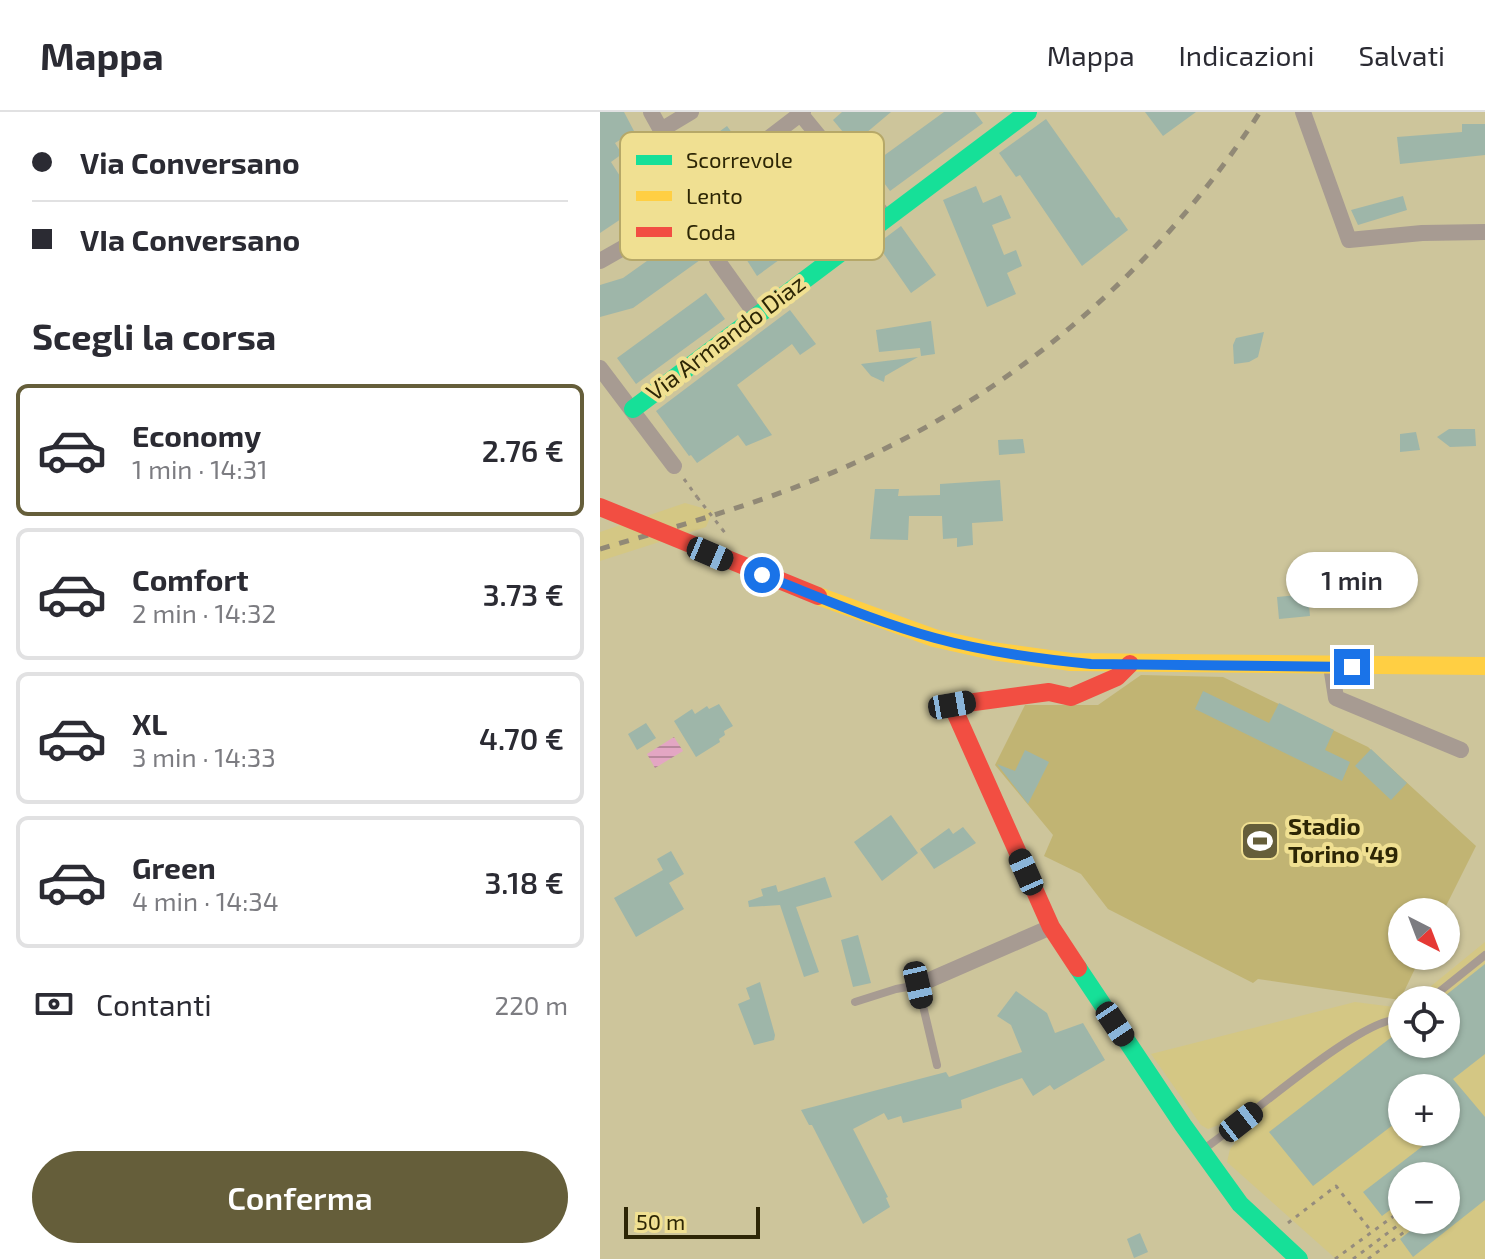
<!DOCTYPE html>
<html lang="it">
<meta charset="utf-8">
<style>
:root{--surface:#fff;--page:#f7f7f7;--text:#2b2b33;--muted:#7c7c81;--line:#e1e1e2;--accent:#655e3a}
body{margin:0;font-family:"Exo 2",sans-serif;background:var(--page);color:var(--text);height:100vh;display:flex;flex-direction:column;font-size:30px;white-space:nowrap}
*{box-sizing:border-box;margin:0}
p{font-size:26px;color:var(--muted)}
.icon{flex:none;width:44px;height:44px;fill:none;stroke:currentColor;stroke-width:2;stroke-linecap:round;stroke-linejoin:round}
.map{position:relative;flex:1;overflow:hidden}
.drawer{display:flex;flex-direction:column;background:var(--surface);width:600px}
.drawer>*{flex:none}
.banner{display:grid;align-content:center;height:176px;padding:0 32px;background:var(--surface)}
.needle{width:52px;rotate:138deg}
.fabs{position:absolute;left:788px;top:786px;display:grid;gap:16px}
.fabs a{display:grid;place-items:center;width:72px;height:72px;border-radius:50%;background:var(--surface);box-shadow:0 2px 6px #0004;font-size:40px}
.scale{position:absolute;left:24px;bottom:20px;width:136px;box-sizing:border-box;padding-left:8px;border:4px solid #2d2605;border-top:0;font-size:22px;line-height:28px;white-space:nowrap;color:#2d2605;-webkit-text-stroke:6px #f0e092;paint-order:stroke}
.end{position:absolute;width:36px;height:36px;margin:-18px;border:10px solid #1a73e8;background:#fff;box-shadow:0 0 0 4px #fff}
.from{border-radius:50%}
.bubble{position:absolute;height:56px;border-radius:28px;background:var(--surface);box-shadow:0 2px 6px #0004;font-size:26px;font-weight:600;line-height:56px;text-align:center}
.car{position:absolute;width:24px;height:48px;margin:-24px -12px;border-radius:10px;box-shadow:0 0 6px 2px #0007;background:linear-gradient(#222 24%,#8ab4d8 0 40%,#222 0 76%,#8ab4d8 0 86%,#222 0)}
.banner b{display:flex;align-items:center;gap:28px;height:76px;font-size:30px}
.banner b+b{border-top:2px solid var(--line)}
.banner i{width:20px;height:20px;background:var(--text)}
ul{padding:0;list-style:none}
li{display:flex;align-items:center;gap:24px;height:132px;margin:0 16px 12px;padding:0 16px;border:4px solid var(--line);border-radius:12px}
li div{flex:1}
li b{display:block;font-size:30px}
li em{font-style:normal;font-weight:600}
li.selected{border-color:var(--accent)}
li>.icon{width:72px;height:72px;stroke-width:1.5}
h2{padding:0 32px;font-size:36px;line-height:96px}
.pay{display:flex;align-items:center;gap:20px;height:88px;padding:0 32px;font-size:30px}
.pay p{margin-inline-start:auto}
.button{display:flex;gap:16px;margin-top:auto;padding:16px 32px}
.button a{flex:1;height:92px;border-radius:48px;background:var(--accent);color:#fff;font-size:32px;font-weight:600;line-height:92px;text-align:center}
header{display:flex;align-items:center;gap:48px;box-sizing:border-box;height:112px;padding:0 40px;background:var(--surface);border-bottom:2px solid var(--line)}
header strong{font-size:38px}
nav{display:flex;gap:44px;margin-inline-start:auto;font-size:28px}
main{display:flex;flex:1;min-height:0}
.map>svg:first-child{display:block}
</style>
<header>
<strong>Mappa</strong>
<nav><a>Mappa</a><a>Indicazioni</a><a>Salvati</a></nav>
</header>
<main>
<section class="drawer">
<div class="banner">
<b><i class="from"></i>Via Conversano</b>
<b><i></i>VIa Conversano</b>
</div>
<h2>Scegli la corsa</h2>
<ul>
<li class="selected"><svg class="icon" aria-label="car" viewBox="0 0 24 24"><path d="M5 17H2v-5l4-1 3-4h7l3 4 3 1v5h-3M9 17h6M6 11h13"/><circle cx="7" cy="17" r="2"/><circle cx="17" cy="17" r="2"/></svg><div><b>Economy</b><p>1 min · 14:31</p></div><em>2.76 €</em></li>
<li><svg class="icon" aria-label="car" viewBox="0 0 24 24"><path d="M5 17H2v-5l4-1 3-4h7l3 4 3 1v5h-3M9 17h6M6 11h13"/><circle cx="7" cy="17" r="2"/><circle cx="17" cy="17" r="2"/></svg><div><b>Comfort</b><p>2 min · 14:32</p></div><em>3.73 €</em></li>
<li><svg class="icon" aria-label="car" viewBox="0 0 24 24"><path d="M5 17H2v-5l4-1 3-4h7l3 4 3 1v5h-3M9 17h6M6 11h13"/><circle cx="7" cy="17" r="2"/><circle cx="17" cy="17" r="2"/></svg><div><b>XL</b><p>3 min · 14:33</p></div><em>4.70 €</em></li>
<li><svg class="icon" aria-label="car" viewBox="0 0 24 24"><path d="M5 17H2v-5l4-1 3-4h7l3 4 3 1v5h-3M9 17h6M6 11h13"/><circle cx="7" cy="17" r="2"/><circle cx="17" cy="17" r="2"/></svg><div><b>Green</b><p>4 min · 14:34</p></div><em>3.18 €</em></li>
</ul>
<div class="pay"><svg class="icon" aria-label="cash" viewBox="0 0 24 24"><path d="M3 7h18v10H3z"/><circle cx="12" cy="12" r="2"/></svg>Contanti<p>220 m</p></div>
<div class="button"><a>Conferma</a></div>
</section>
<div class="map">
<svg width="885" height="1147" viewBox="0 0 885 1147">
<defs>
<pattern id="water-rules" width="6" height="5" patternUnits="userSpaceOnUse" patternTransform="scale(2)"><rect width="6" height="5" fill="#e3a6c3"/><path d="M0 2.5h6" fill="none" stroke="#b8879c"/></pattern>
</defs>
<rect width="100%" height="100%" fill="#cdc59b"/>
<path fill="#d4c784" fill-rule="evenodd" d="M85,391L113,399L106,415L0,449V420Z
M885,830V1147H736L627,1050L630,1037L635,1031L621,1012L608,1017L601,1013L551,942L755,890L802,896V932H846V888H814ZM802,976H846V1020H802ZM802,1064H846V1108H802Z"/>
<path fill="#c1b473" d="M541,563L623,565L768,635L876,734L843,800H802V844H821L800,888L658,867L653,871L508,797L481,762L444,744L453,723L395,653L425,593H498Z"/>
<path fill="url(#water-rules)" d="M74,625L83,639L55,656L47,642Z"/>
<path fill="#9eb6a9" d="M0,0H24L34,19L15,31L22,42L11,50L32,83L127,14L141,33L47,106L39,95L0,121Z
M242,0H291L253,32L233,8Z
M344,0H375L383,11L290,79L271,53Z
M545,0H596L563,24Z
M446,7L516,106L519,105L528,118L482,154L420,63L416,65L399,41Z
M862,12H885V43L800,52L797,25L862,20Z
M243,74L256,92L157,164L141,139L183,110L187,115Z
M376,74L383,91L401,83L411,106L392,113L404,143L416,138L422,154L407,161L416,182L387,195L343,88Z
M803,84L807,98L758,113L751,98Z
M127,92L140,110L117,131L107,143L33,196L0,205V173L23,166Z
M301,114L336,163L311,181L277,132Z
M106,181L125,207L36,272L17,246Z
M190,198L216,232L200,243L192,232L137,273L172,323L146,334L138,323L97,351L91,343L89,344L56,299Z
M331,209L335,242L321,244L320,236L279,240L276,218Z
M664,220L658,245L649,250L634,252L633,233L636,226Z
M318,245L285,264L284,270L271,264L261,252Z
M849,317H875L876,334L850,335L837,325Z
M816,320L820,338L800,340V322Z
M423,327L425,341L399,343L398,328Z
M400,368L403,409L372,411L373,433L357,435V426L343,427L342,404H309L308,428L270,427L275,377H299L298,384L340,383V372Z
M708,482L710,504L679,507L677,485Z
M603,579L669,611L679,591L734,618L725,638L750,650L742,669L595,597Z
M119,592L133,614L124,619L125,623L119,627L120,630L96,645L74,609L92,597L95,602L107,594L109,597Z
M46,611L56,626L37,638L28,622Z
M771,637L807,671L791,688L755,654Z
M425,638L449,650L428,692L397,652L415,659Z
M291,703L318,741L282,769L254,730Z
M363,715L376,731L334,757L320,737L349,716L353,722Z
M71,739L84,762L69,771L84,797L36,825L14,786L63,758L57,747Z
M225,765L232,785L196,795L219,860L204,865L180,793L149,795L148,789L163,784L161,777L176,773L178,780Z
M258,823L271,871L253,875L241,828Z
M885,852V942L853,967L885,1005V1088L813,1145L800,1127L824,1108H846V1064H802V1089L782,1104L763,1080L841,1020H846V976H802V1006L713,1074L669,1020L802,917V932H846V883Z
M160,870L175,923L174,928L154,933L138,892L150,887L146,876Z
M416,879L447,901L455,921L483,911L505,948L454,978L450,973L433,984L422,966L361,988L362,996L303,1011L301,1004L288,1008L284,1001L253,1017L288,1085L286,1086L290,1095L263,1112L212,1013H209L201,998L346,960L349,965L422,940L411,913L397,904Z
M540,1121L548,1140L534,1146L527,1127Z"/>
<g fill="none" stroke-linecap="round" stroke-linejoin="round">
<path stroke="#958c7d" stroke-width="3" stroke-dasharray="4 6" stroke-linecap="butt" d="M84,367L97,385
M122,417L128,425
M688,1111L736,1074L771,1119
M735,1147L802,1098
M753,1147L805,1108
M768,1147L819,1109"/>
<path stroke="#a79b92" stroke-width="8" d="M829,888L885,843
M255,890L296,877L318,873L337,953
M605,1036C640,1013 767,899 802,908"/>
<path stroke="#a79b92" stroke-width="16" d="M51,0L61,18L91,0
M199,0L285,105
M703,0L749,128L822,121L885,120
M132,55L157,88L164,104L124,139L117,148L157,204
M0,149L30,132L203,0
M0,256L74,354
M731,554L736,586L861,638
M318,873L451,815"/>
<path stroke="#16e098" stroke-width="18" d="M33,297L428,0
M478,856L583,1013L640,1092L699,1147"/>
<path stroke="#ffcf43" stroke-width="18" d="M218,484L334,526L392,539L471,550L885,554"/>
<path stroke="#f24e42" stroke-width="18" d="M478,856L451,815L352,593L449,580L471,585L517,565L530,552"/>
<path stroke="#918976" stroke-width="5" stroke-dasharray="10 10" stroke-linecap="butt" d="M0,437C103,407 207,378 302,328C447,253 572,137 660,0"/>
<path stroke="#958c7d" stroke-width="3" stroke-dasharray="4 6" stroke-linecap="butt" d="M97,385L122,417"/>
<path stroke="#f24e42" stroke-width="18" d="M0,395L218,484"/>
</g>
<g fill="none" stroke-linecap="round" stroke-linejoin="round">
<path stroke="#1a73e8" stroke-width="10" d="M162,463C219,485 276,510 335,526C386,540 439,547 491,552L752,555"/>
</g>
<defs>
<symbol id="stadium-square" viewBox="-11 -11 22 22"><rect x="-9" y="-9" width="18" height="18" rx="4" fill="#655e3a" stroke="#f0e092"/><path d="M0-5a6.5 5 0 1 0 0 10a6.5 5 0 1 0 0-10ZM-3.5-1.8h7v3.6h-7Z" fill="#fff"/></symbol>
</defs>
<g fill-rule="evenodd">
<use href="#stadium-square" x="638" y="707" width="44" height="44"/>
</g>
<g text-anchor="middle" stroke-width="8" stroke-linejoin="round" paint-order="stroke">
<g font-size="24" fill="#2d2605" stroke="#f0e092">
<text transform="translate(126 226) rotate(-37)" y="8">Via Armando Diaz</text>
</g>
<g font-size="24" font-weight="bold" fill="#2d2605" stroke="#f0e092" text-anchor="start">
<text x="688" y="723">Stadio<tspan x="688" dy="28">Torino '49</tspan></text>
</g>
</g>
<rect x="20" y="20" width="264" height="128" rx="12" fill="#f0e092" stroke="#b6a868" stroke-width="2"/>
<rect x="36" y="43" width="36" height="10" fill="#16e098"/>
<rect x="36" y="79" width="36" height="10" fill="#ffcf43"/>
<rect x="36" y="115" width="36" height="10" fill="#f24e42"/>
<g font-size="22" fill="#2d2605">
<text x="86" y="56">Scorrevole</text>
<text x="86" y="92">Lento</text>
<text x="86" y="128">Coda</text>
</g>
</svg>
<div class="fabs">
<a><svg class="needle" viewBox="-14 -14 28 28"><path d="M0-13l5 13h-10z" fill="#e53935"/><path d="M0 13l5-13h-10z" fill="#7c7c81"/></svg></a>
<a><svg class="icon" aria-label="locate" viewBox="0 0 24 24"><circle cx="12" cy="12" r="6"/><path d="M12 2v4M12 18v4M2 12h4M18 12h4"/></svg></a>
<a>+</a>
<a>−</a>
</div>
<div class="scale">50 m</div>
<i class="end from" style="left:162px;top:463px"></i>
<i class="end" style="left:752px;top:555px"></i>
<div class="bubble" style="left:686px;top:440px;width:132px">1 min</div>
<i class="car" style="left:110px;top:442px;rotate:113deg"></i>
<i class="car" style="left:352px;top:593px;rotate:80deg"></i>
<i class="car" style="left:426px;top:760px;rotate:336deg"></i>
<i class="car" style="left:318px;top:873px;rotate:167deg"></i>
<i class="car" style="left:515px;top:912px;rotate:146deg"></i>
<i class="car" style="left:641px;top:1010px;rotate:52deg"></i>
</div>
</main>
